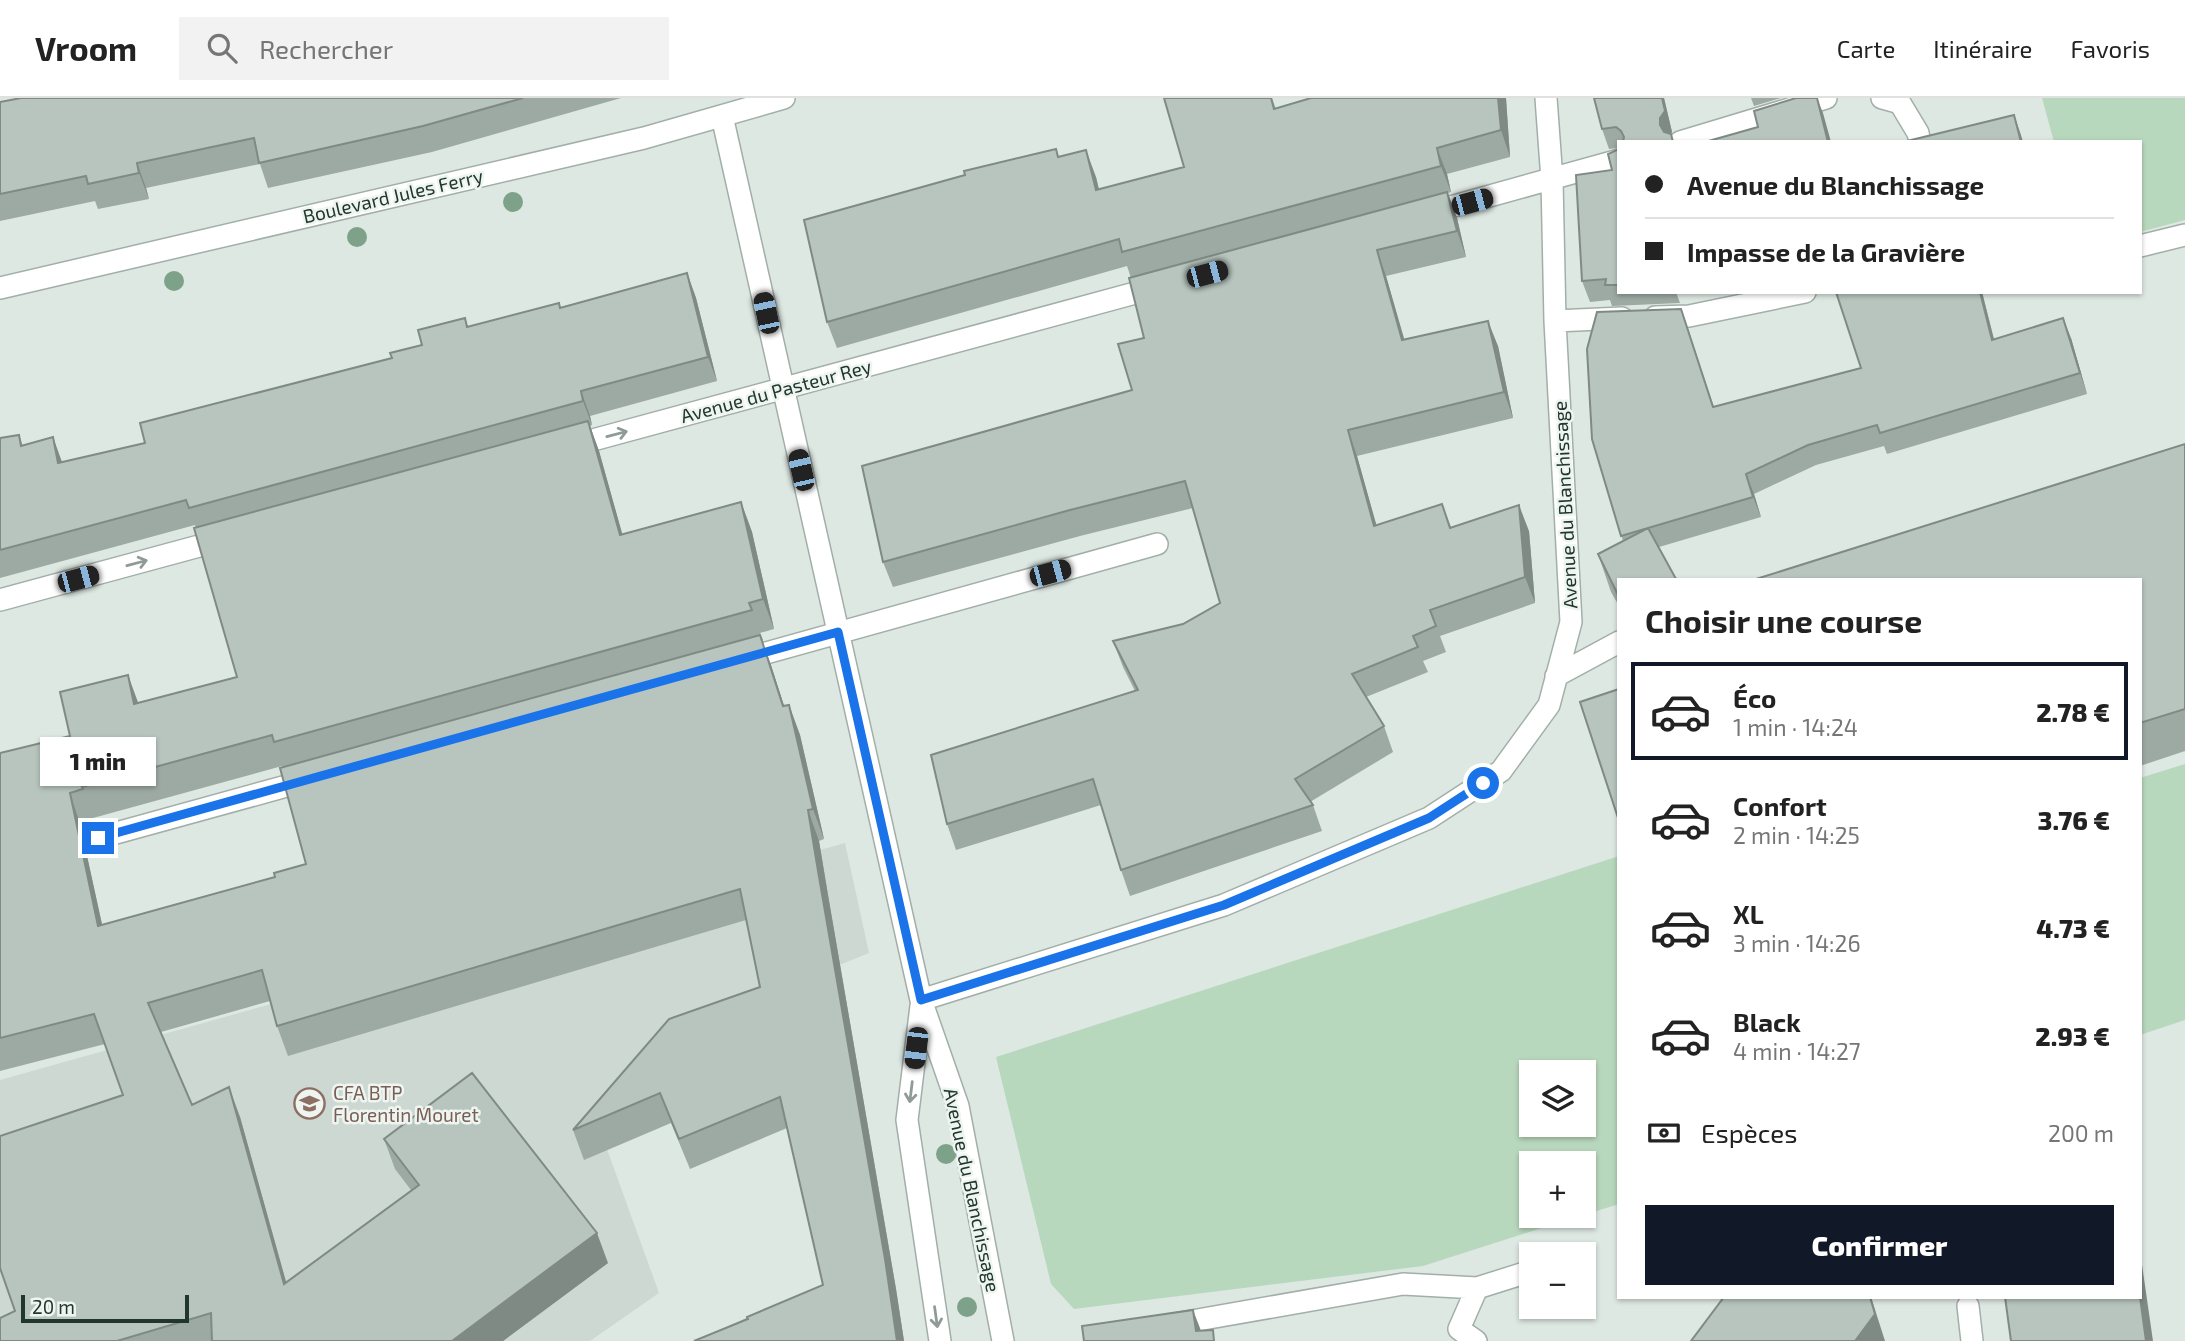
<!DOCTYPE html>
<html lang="fr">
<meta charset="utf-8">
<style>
:root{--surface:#fff;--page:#f2f2f2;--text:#222;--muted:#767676;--line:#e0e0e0;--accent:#111827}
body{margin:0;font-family:"Exo 2",sans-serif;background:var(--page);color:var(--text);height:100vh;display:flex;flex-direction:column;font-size:26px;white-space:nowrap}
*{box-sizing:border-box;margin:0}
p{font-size:23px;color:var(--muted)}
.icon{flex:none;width:38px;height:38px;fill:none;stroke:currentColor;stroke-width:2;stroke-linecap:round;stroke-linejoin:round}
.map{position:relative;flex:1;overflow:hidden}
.sheet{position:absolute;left:1617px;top:480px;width:525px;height:721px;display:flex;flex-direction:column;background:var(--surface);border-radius:0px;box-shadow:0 2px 5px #0004}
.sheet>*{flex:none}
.guide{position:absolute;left:1617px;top:42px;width:525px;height:154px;border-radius:0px;box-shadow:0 2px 5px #0004;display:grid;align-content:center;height:154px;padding:0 28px;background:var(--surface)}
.buttons{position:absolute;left:1519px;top:962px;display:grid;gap:14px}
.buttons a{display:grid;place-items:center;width:77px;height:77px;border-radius:0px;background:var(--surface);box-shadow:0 2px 5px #0004;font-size:35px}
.scale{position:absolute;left:21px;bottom:18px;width:168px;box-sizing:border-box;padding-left:7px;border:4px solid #21362e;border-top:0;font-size:19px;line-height:24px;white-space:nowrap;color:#21362e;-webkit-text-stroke:5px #eef5f1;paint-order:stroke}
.end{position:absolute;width:32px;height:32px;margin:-16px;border:9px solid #1a73e8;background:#fff;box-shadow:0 0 0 4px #fff}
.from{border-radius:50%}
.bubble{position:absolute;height:49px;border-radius:0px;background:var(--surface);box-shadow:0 2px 5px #0004;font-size:23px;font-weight:800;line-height:49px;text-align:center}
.car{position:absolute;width:21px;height:42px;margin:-21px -10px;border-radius:9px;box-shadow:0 0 5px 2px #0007;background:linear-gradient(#222 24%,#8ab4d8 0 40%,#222 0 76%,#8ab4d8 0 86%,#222 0)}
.guide b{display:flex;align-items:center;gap:24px;height:66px;font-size:26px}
.guide b+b{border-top:2px solid var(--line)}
.guide i{width:18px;height:18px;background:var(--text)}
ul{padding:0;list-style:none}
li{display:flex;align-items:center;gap:21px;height:98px;margin:0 14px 10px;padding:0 14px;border:4px solid transparent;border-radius:0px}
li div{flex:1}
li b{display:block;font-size:26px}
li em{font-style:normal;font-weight:800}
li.current{border-color:var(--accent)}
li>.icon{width:63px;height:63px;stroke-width:1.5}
h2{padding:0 28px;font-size:32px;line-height:84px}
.pay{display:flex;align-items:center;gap:18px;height:77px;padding:0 28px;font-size:26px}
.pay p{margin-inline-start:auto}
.cta{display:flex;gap:14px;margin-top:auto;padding:14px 28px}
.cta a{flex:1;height:80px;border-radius:0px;background:var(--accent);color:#fff;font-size:28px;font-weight:800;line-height:80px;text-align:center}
header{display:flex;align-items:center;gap:42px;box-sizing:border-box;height:98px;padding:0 35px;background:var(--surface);border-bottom:2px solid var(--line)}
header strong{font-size:33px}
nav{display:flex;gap:38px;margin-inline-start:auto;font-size:24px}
.search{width:490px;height:63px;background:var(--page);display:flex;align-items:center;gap:18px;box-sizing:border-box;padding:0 24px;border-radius:0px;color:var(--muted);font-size:26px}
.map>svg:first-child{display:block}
</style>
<header>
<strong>Vroom</strong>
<div class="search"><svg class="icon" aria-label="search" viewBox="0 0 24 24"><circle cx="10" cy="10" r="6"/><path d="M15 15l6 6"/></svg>Rechercher</div>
<nav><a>Carte</a><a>Itinéraire</a><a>Favoris</a></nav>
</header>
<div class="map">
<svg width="2185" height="1243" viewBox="0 0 2185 1243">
<rect width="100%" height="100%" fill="#dee8e3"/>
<path fill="#ccd8d1" d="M845,745L869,855L692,927L599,1029L659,1195L590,1243H0V982Z"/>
<path fill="#b8d8bd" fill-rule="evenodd" d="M2042,0H2185V122L2140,134V44H2054Z
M2185,666V922L2140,937V680Z
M1619,758V1106L1584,1117V1066H1531V1118H1579L1423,1168L1074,1211L1051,1186L996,959ZM1531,975H1584V1027H1531Z"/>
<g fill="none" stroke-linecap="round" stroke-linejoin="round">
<defs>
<path id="minor" d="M1882,0L1900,5L1918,35L1920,44
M722,18L921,902L958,1008L1003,1243
M1680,44L1826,0
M1425,116L1619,62
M2140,148L2185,137
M0,190L644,40L784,0
M1655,219L1689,218L1805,194
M1555,223L1622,220
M567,349L1161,188
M0,502L225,441
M741,562L1157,446
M1556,578L1619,544
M98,740L312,681
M921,902L1224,807L1429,720L1501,673L1549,607L1571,524L1555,223L1552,82L1546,0
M921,908L907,1022L940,1243
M1477,1190L1531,1173
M1968,1208L1972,1243
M1169,1227L1403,1186L1477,1190L1459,1231L1476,1243"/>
</defs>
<use href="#minor" stroke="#a2afa9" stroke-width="24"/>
<use href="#minor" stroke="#fff" stroke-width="21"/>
</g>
<g fill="#7ea289">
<circle cx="513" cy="104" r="10"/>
<circle cx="357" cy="139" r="10"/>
<circle cx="174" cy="183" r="10"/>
<circle cx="946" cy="1056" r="10"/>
<circle cx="967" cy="1209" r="10"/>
</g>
<path fill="#9da9a3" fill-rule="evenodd" d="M21,0H621L432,54L268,90L260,66L146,90L149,101L98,111L95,103L0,123V4Z
M1164,0H1272L1276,11L1311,0H1506L1510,59L1447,76L1451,94L1448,95L1457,120L1466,159L1386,178L1404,242L1498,248L1513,320L1357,358L1376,427L1442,406L1451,429L1529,433L1535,505L1440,538L1446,554L1423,563L1428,574L1366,599L1384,628L1393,654L1310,704L1313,707L1322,733L1130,798L1121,772L1101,707L956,752L947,726L1135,593L1123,569L1113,543L1183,526L1220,505L1193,410L1080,438L893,489L883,464L1132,292L1144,240L1131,180L1127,168L837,250L827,224L1059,59L1096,79L1099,91L1184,69Z
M1594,0H1664L1672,34L1671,36L1674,44H1619V50L1609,51L1602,31Z
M1751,0H1781L1754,8Z
M1619,51V194H1676L1680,205L1612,208L1610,202L1590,204L1582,183Z
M687,175L696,200L717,283L590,318L592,327L590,328L599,353L622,436L741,404L752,434L774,531L760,535L763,542H762L784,608L789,607L800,637L824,741L819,743L828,797L896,1191L904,1243H694L823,1187L787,1030L690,1071L671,1025L584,1062L573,1032L760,889L746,822L288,958L277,928L270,903L161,934L192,1007L240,1019L286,1184L411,1092L395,1071L384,1041L608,1165L503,1243H0L123,997L105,946L0,973V655L70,638L138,605L237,579L195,427L0,480V340L19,337L23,348L62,365L145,345L392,260L422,247L465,220L468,229L560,210ZM282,668L306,766L275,779L102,827L80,726L94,722L93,720Z
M1836,194H1982L1994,241L2071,240L2087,296L1887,356L1884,348L1816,367L1754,396L1761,419L1659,449L1619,481V508L1611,494L1598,456L1623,443L1592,341L1688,231L1714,309L1861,270Z
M2185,346V653L2140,668V481Z"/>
<path fill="#808a85" d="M1498,0H1506L1510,59L1501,32Z
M1662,0H1664L1672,34L1667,40L1660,27Z
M1817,0L1823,15L1831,44H1828Z
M2014,17L2021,37L2023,44H2021Z
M1437,50L1447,76L1451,94L1441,68Z
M1086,52L1096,79L1105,119L1096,92Z
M137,65L146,90L149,101L139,75Z
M1447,94L1457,120L1466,159L1457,133Z
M1377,152L1386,178L1412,268L1402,242Z
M687,175L696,200L717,283L708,259Z
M1980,194H1982L1999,262L1992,242Z
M1681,211L1688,231L1720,330L1713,309Z
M2063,220L2071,240L2087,296L2080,275Z
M1488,223L1498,248L1513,320L1504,294Z
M581,293L590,318L592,327L583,303Z
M588,323L599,353L631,467L620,437Z
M1348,332L1357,358L1384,454L1374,428Z
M53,339L62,364L67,390L58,365Z
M1746,376L1754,396L1761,419L1753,399Z
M741,404L752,434L774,531L763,501Z
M1519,407L1529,433L1535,505L1525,479Z
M760,537L771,567L794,639L783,608Z
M128,577L139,607L134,606Z
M789,607L800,637L824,741L813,711Z
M70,695L80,726L109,858L98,828Z
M808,712L819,743L828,797L896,1191L904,1243H897Z
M229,989L240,1019L295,1216L284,1186Z
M597,1135L608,1165L503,1243H452Z
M2140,1153L2153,1243H2146L2140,1199Z
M1870,1199H1871L1885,1243H1855Z
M1193,1212L1205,1243L1196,1233Z"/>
<path fill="#b7c5be" stroke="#808a85" stroke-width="2" d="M21,0H523L423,28L259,65L254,40L137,65L139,75L88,86L86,78L0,96V4Z
M1164,0H1271L1274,11L1311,0H1498L1501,32L1437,50L1441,68L1122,154L1119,141L827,224L804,122L965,77L964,73L1056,51L1058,59L1086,52L1096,92L1184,69Z
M1594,0H1662L1665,13L1660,20V27L1664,34L1671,36L1673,44H1623L1624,39L1621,33L1616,29L1602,31Z
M1796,0H1817L1828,44H1705L1758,29L1754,13Z
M2014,17L2021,44H1903Z
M1619,51V187H1605L1606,181L1582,183L1576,77L1612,72L1608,56Z
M1447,94L1457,133L1377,152L1402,242L1488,223L1504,294L1348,332L1374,428L1442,406L1450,430L1519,407L1525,479L1430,512L1436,528L1413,538L1418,549L1352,576L1384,628L1295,681L1313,707L1121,772L1093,681L947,726L931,657L1138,592L1113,543L1183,526L1220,505L1185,383L1070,412L883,464L862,368L1132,292L1118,246L1144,240L1129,180Z
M687,175L708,259L581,293L583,303L189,410L186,402L0,452V340L19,337L21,348L53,339L58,365L145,345L140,325L392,260L390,255L422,247L418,232L465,220L467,229L559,205L560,210Z
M1836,194H1980L1992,242L2063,220L2080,275L1880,335L1877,327L1808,347L1746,376L1753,399L1621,438L1592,341L1587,251L1597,214L1681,211L1713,309L1861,270Z
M588,323L620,437L741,404L763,501L749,505L752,512L274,644L272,637L82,689L83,691L70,695L98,828L275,779L274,775L306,766L280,670L760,537L783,608L789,607L813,711L808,712L817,767L885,1161L897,1243H694L748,1221L747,1219L823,1187L780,999L679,1041L660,995L573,1032L669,921L760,889L740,791L277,928L262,872L148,905L192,1007L229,989L284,1186L419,1087L384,1041L472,975L597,1135L452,1243H212L211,1215L117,1243H0V1220L15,1213L0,1170V1038L123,997L94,916L0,940V655L70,638L60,594L128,577L134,606L237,579L194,430Z
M2185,346V611L2140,625V481H1756Z
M1648,430L1676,481H1619V499L1598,456Z
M1619,591V723L1580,604Z
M1724,1199H1870L1875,1216L1855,1243H1691Z
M2005,1199H2140L2146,1243H2011Z
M1193,1212L1196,1233L1213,1232L1214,1243H1084L1082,1228Z"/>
<defs><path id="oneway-shaft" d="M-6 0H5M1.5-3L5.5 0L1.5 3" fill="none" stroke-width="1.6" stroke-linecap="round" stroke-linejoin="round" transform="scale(1.75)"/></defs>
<g stroke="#909a96">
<use href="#oneway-shaft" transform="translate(617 336) rotate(-15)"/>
<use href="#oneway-shaft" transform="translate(137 465) rotate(-15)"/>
<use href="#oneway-shaft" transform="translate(911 994) rotate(97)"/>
<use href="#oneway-shaft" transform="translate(936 1219) rotate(82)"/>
</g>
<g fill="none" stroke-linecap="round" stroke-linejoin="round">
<path stroke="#1a73e8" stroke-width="9" d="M98,740L838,534L921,902L1224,807L1429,720L1483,685"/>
</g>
<defs>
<symbol id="school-ring" viewBox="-11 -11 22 22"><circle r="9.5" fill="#eef5f1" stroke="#8d6e63" stroke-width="1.5"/><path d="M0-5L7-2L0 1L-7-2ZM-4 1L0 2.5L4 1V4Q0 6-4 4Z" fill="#8d6e63"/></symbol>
</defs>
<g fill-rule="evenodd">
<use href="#school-ring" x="292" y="988" width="35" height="35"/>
</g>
<g text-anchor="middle" stroke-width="5" stroke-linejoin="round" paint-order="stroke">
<g font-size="19" fill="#21362e" stroke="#eef5f1">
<text transform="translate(393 98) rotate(-13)" y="7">Boulevard Jules Ferry</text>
<text transform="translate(776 293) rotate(-15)" y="7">Avenue du Pasteur Rey</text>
<text transform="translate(1565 407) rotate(-93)" y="7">Avenue du Blanchissage</text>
<text transform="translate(972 1092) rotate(78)" y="7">Avenue du Blanchissage</text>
</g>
<g font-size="19" fill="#785e54" stroke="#eef5f1" text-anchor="start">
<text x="333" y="1002">CFA BTP<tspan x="333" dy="22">Florentin Mouret</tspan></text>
</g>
</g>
</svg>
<div class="buttons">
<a><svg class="icon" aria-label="layers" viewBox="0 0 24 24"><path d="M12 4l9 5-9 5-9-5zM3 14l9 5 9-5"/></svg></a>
<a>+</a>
<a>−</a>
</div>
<div class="scale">20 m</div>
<i class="end from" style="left:1483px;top:685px"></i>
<i class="end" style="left:98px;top:740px"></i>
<div class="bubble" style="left:40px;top:639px;width:116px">1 min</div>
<i class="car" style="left:1472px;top:104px;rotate:75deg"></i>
<i class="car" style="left:1207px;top:176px;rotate:75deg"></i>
<i class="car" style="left:766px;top:215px;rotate:348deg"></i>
<i class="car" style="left:801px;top:372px;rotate:347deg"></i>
<i class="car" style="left:1050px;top:475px;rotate:75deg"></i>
<i class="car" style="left:78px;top:481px;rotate:75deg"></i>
<i class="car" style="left:916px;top:950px;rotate:187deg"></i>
<div class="guide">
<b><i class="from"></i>Avenue du Blanchissage</b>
<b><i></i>Impasse de la Gravière</b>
</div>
<section class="sheet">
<h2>Choisir une course</h2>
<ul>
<li class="current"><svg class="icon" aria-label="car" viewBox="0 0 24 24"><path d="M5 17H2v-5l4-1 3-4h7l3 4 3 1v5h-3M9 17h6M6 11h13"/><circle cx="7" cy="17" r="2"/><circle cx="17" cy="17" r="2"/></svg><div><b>Éco</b><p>1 min · 14:24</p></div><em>2.78 €</em></li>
<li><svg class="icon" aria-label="car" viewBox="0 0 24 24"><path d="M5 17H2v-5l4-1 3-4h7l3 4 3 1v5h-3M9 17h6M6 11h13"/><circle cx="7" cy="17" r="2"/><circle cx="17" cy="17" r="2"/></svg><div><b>Confort</b><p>2 min · 14:25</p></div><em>3.76 €</em></li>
<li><svg class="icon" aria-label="car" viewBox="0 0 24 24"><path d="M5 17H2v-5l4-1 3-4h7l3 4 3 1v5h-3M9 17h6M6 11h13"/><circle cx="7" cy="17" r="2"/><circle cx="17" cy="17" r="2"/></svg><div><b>XL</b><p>3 min · 14:26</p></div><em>4.73 €</em></li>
<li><svg class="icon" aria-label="car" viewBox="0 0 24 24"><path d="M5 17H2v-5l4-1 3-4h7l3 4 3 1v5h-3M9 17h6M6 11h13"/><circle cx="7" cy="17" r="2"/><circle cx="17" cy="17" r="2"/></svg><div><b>Black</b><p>4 min · 14:27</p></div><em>2.93 €</em></li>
</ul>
<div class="pay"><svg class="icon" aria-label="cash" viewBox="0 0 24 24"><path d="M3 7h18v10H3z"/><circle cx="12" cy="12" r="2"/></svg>Espèces<p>200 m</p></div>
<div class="cta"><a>Confirmer</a></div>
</section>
</div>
